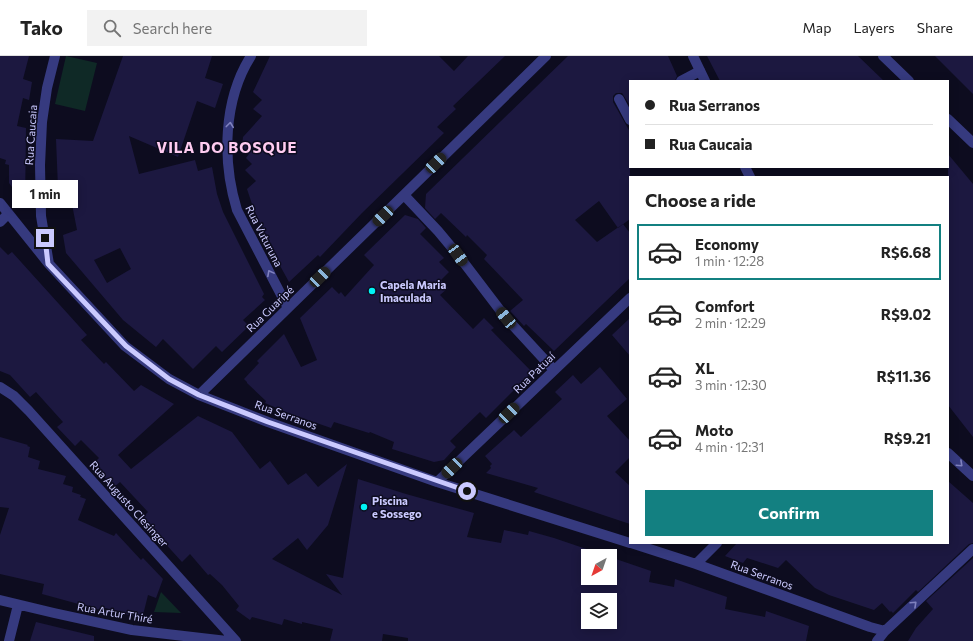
<!DOCTYPE html>
<meta charset="utf-8">
<style>
:root{--surface:#fff;--page:#f2f2f2;--text:#222;--muted:#767676;--line:#e0e0e0;--accent:#138081}
body{margin:0;font-family:Commissioner,sans-serif;background:var(--page);color:var(--text);height:100vh;display:flex;flex-direction:column;font-size:15px;white-space:nowrap}
*{box-sizing:border-box;margin:0}
p{font-size:13px;color:var(--muted)}
.icon{flex:none;width:22px;height:22px;fill:none;stroke:currentColor;stroke-width:2;stroke-linecap:round;stroke-linejoin:round}
.map{position:relative;flex:1;overflow:hidden}
.panel{position:absolute;left:629px;top:120px;width:320px;height:368px;display:flex;flex-direction:column;background:var(--surface);border-radius:0px;box-shadow:0 2px 10px #0003}
.panel>*{flex:none}
.guide{position:absolute;left:629px;top:24px;width:320px;height:88px;border-radius:0px;box-shadow:0 2px 10px #0003;display:grid;align-content:center;height:88px;padding:0 16px;background:var(--surface)}
.needle{width:26px;rotate:220deg}
.buttons{position:absolute;left:581px;top:493px;display:grid;gap:8px}
.buttons a{display:grid;place-items:center;width:36px;height:36px;border-radius:0px;background:var(--surface);box-shadow:0 2px 10px #0003;font-size:20px}
.end{position:absolute;width:18px;height:18px;margin:-9px;border:5px solid #cbcaff;background:#111;box-shadow:0 0 0 2px #111}
.from{border-radius:50%}
.bubble{position:absolute;height:28px;border-radius:0px;background:var(--surface);box-shadow:0 2px 10px #0003;font-size:13px;font-weight:700;line-height:28px;text-align:center}
.car{position:absolute;width:12px;height:24px;margin:-12px -6px;border-radius:5px;box-shadow:0 0 3px 1px #0007;background:linear-gradient(#222 24%,#8ab4d8 0 40%,#222 0 76%,#8ab4d8 0 86%,#222 0)}
.guide b{display:flex;align-items:center;gap:14px;height:38px;font-size:15px}
.guide b+b{border-top:1px solid var(--line)}
.guide i{width:10px;height:10px;background:var(--text)}
ul{padding:0;list-style:none}
li{display:flex;align-items:center;gap:12px;height:56px;margin:0 8px 6px;padding:0 8px;border:2px solid transparent;border-radius:0px}
li div{flex:1}
li b{display:block;font-size:15px}
li em{font-style:normal;font-weight:700}
li.on{border-color:var(--accent)}
li>.icon{width:36px;height:36px;stroke-width:1.5}
h2{padding:0 16px;font-size:18px;line-height:48px}
.cta{display:flex;gap:8px;margin-top:auto;padding:8px 16px}
.cta a{flex:1;height:46px;border-radius:0px;background:var(--accent);color:#fff;font-size:16px;font-weight:700;line-height:46px;text-align:center}
header{display:flex;align-items:center;gap:24px;box-sizing:border-box;height:56px;padding:0 20px;background:var(--surface);border-bottom:1px solid var(--line)}
header strong{font-size:19px}
nav{display:flex;gap:22px;margin-inline-start:auto;font-size:14px}
.search{width:280px;height:36px;background:var(--page);display:flex;align-items:center;gap:10px;box-sizing:border-box;padding:0 14px;border-radius:0px;color:var(--muted);font-size:15px}
.map>svg:first-child{display:block}
</style>
<header>
<strong>Tako</strong>
<div class="search"><svg class="icon" aria-label="search" viewBox="0 0 24 24"><circle cx="10" cy="10" r="6"/><path d="M15 15l6 6"/></svg>Search here</div>
<nav><a>Map</a><a>Layers</a><a>Share</a></nav>
</header>
<div class="map">
<svg width="973" height="585" viewBox="0 0 973 585">
<rect width="100%" height="100%" fill="#0d0c1f"/>
<path fill="#0f2926" d="M66,0L97,7L85,55L55,48Z
M161,536L181,557L154,556Z"/>
<path fill="#1c1840" fill-rule="evenodd" d="M0,0H29L23,23L32,26L29,44L23,42L17,70L26,72L25,149L9,127V109L5,108L6,104L0,102Z
M123,0H212L205,22L223,28L215,52L197,45L178,101L129,80L139,118L195,104L198,115L212,111L217,138L223,156L264,238L262,241L265,244L243,264L249,270L222,296L216,290L193,313L163,283L156,291L123,264L66,197L63,179L77,174L69,133H67V130L58,132L56,83L93,85ZM120,192L131,213L107,227L94,204Z
M270,0H439L454,15L468,0H505L453,50L456,53L437,71L444,77L362,157L320,201L318,199L289,226L278,206L254,154L247,133L256,125L245,114L252,108L246,102L249,98L242,91L243,81L262,60L253,53L262,44L253,36Z
M568,0H668L677,20L675,25H630L629,48L622,37H616L613,40V46L630,76V163L618,172L599,145L575,164L597,186L623,168L630,177V222L554,295L526,268L524,270L510,255L523,244L484,203L487,199L467,179L466,181L441,157L435,163L425,152L426,138Z
M707,0H858L884,25H720Z
M935,0H973V38Z
M948,98L973,128V381L948,349Z
M405,159L418,163L426,172L420,178L444,202L439,206L449,216L441,224L448,232L440,239L473,273L484,262L494,272L491,274L532,316L486,362L480,356L450,385L456,391L444,404L434,406L392,393L394,386L370,376L369,377L334,366L331,372L288,357L265,347L266,345L247,327V326L244,323L259,307L257,305L284,278L301,311L317,304L300,262L332,231L339,238L341,236L345,241L374,209L364,199Z
M0,191L8,199L12,196L87,279L81,284L104,308L106,306L134,335L141,329L174,348L118,399L131,413L198,360L232,376L260,413L270,405L288,429L306,417L318,431L347,408L328,469L307,494L298,482L272,503L342,539L326,518L343,522L358,423L406,438L474,457L467,481L501,487L504,474L528,479L529,475L554,482L607,500H588V522H610V501L651,515L649,526L674,531L675,523L727,541L725,553L765,561L766,555L809,570L806,585H408V582L383,578L382,585H330L333,573L302,566V568L284,563L282,569L252,561L250,564L236,554L239,550L222,529L210,518L208,519L190,498L182,506L142,462L148,456L120,426L114,431L92,409L99,402L81,384L75,390L57,371L63,366L36,336L30,341L10,319L0,315ZM588,544H610V566H588Z
M630,262V300L612,279Z
M600,311L627,343L607,360L630,385V401L615,416L630,430V468L534,436L538,432L486,417L491,412L490,410L492,408L485,400L514,374L521,381L562,343L555,336L573,319L581,328Z
M0,381L28,389L27,390L30,391L28,401L40,405L38,413L66,420L63,428L73,431L72,436L81,439L80,441L86,443L78,464L114,480L116,477L141,504L143,502L163,523L156,542L148,539L142,563L105,552L104,555L42,538L44,528L0,518V479L9,452L0,451Z
M948,425L973,447V487L969,488L918,536L916,534L893,557L891,555L890,556L882,547L874,554L829,539L815,532L786,504L778,512L747,502L743,507L725,500L737,487H948Z
M973,502V585H908L916,572L933,553L926,545Z
M36,566L94,580V585H30Z"/>
<g fill="none" stroke-linecap="round" stroke-linejoin="round">
<path stroke="#363a7f" stroke-width="10" d="M251,0C223,44 222,105 237,154L288,252
M883,0L909,25
M681,25L700,15
M619,43L630,64
M948,63L973,87
M404,139L438,175L458,199L506,262L554,314
M0,147L49,208L125,290L169,323L199,339L268,366L437,426L630,487
M0,166L8,158
M49,208L41,160L40,109L42,66L47,32L55,0
M0,331L14,340L29,355L236,585
M199,339L546,0
M437,426L630,242
M631,487L696,508L870,571L885,575
M696,508L717,487
M0,544L54,557L132,574L227,585
M9,585L18,549
M877,585L885,575L973,493"/>
<path stroke="#363a7f" stroke-width="10" d="M693,0L705,25
M745,111L750,121
M948,397L973,420"/>
</g>
<defs><path id="oneway-chevron" d="M-2-3.5L2.5 0L-2 3.5" fill="none" stroke-width="1.6" stroke-linecap="round" stroke-linejoin="round"/></defs>
<g stroke="#8082bf">
<use href="#oneway-chevron" transform="translate(230 69) rotate(-83)"/>
<use href="#oneway-chevron" transform="translate(270 217) rotate(-118)"/>
<use href="#oneway-chevron" transform="translate(960 408) rotate(43)"/>
<use href="#oneway-chevron" transform="translate(914 548) rotate(-43)"/>
</g>
<g fill="none" stroke-linecap="round" stroke-linejoin="round">
<path stroke="#cbcaff" stroke-width="5" d="M45,182L48,208L126,290L169,323L199,339L268,366L467,435"/>
</g>
<g fill="#00f3f5" stroke="#0d0c1f" stroke-width="1.5">
<circle cx="372" cy="235" r="4"/>
<circle cx="364" cy="451" r="4"/>
</g>
<g text-anchor="middle" stroke-width="3" stroke-linejoin="round" paint-order="stroke">
<g font-size="11" fill="#cbcaff" stroke="#0d0c1f">
<text transform="translate(31 79) rotate(-86)" y="4">Rua Caucaia</text>
<text transform="translate(264 180) rotate(63)" y="4">Rua Vuturuna</text>
<text transform="translate(270 253) rotate(-44)" y="4">Rua Guaripé</text>
<text transform="translate(534 317) rotate(-44)" y="4">Rua Patuaí</text>
<text transform="translate(286 359) rotate(20)" y="4">Rua Serranos</text>
<text transform="translate(129 448) rotate(48)" y="4">Rua Augusto Clesinger</text>
<text transform="translate(762 519) rotate(20)" y="4">Rua Serranos</text>
<text transform="translate(115 557) rotate(10)" y="4">Rua Artur Thiré</text>
</g>
<g font-size="11" font-weight="bold" fill="#cbcaff" stroke="#0d0c1f" text-anchor="start">
<text x="380" y="233">Capela Maria<tspan x="380" dy="13">Imaculada</tspan></text>
<text x="372" y="449">Piscina<tspan x="372" dy="13">e Sossego</tspan></text>
</g>
<g font-size="15" font-weight="bold" letter-spacing="1" fill="#ffccf1" stroke="#0d0c1f">
<text x="227" y="97">VILA DO BOSQUE</text>
</g>
</g>
</svg>
<div class="buttons">
<a><svg class="needle" viewBox="-14 -14 28 28"><path d="M0-13l5 13h-10z" fill="#e53935"/><path d="M0 13l5-13h-10z" fill="#767676"/></svg></a>
<a><svg class="icon" aria-label="layers" viewBox="0 0 24 24"><path d="M12 4l9 5-9 5-9-5zM3 14l9 5 9-5"/></svg></a>
</div>
<i class="end from" style="left:467px;top:435px"></i>
<i class="end" style="left:45px;top:182px"></i>
<div class="bubble" style="left:12px;top:124px;width:66px">1 min</div>
<i class="car" style="left:436px;top:107px;rotate:46deg"></i>
<i class="car" style="left:383px;top:160px;rotate:226deg"></i>
<i class="car" style="left:458px;top:199px;rotate:144deg"></i>
<i class="car" style="left:320px;top:221px;rotate:46deg"></i>
<i class="car" style="left:506px;top:262px;rotate:321deg"></i>
<i class="car" style="left:509px;top:357px;rotate:46deg"></i>
<i class="car" style="left:452px;top:412px;rotate:226deg"></i>
<div class="guide">
<b><i class="from"></i>Rua Serranos</b>
<b><i></i>Rua Caucaia</b>
</div>
<section class="panel">
<h2>Choose a ride</h2>
<ul>
<li class="on"><svg class="icon" aria-label="car" viewBox="0 0 24 24"><path d="M5 17H2v-5l4-1 3-4h7l3 4 3 1v5h-3M9 17h6M6 11h13"/><circle cx="7" cy="17" r="2"/><circle cx="17" cy="17" r="2"/></svg><div><b>Economy</b><p>1 min · 12:28</p></div><em>R$6.68</em></li>
<li><svg class="icon" aria-label="car" viewBox="0 0 24 24"><path d="M5 17H2v-5l4-1 3-4h7l3 4 3 1v5h-3M9 17h6M6 11h13"/><circle cx="7" cy="17" r="2"/><circle cx="17" cy="17" r="2"/></svg><div><b>Comfort</b><p>2 min · 12:29</p></div><em>R$9.02</em></li>
<li><svg class="icon" aria-label="car" viewBox="0 0 24 24"><path d="M5 17H2v-5l4-1 3-4h7l3 4 3 1v5h-3M9 17h6M6 11h13"/><circle cx="7" cy="17" r="2"/><circle cx="17" cy="17" r="2"/></svg><div><b>XL</b><p>3 min · 12:30</p></div><em>R$11.36</em></li>
<li><svg class="icon" aria-label="car" viewBox="0 0 24 24"><path d="M5 17H2v-5l4-1 3-4h7l3 4 3 1v5h-3M9 17h6M6 11h13"/><circle cx="7" cy="17" r="2"/><circle cx="17" cy="17" r="2"/></svg><div><b>Moto</b><p>4 min · 12:31</p></div><em>R$9.21</em></li>
</ul>
<div class="cta"><a>Confirm</a></div>
</section>
</div>
